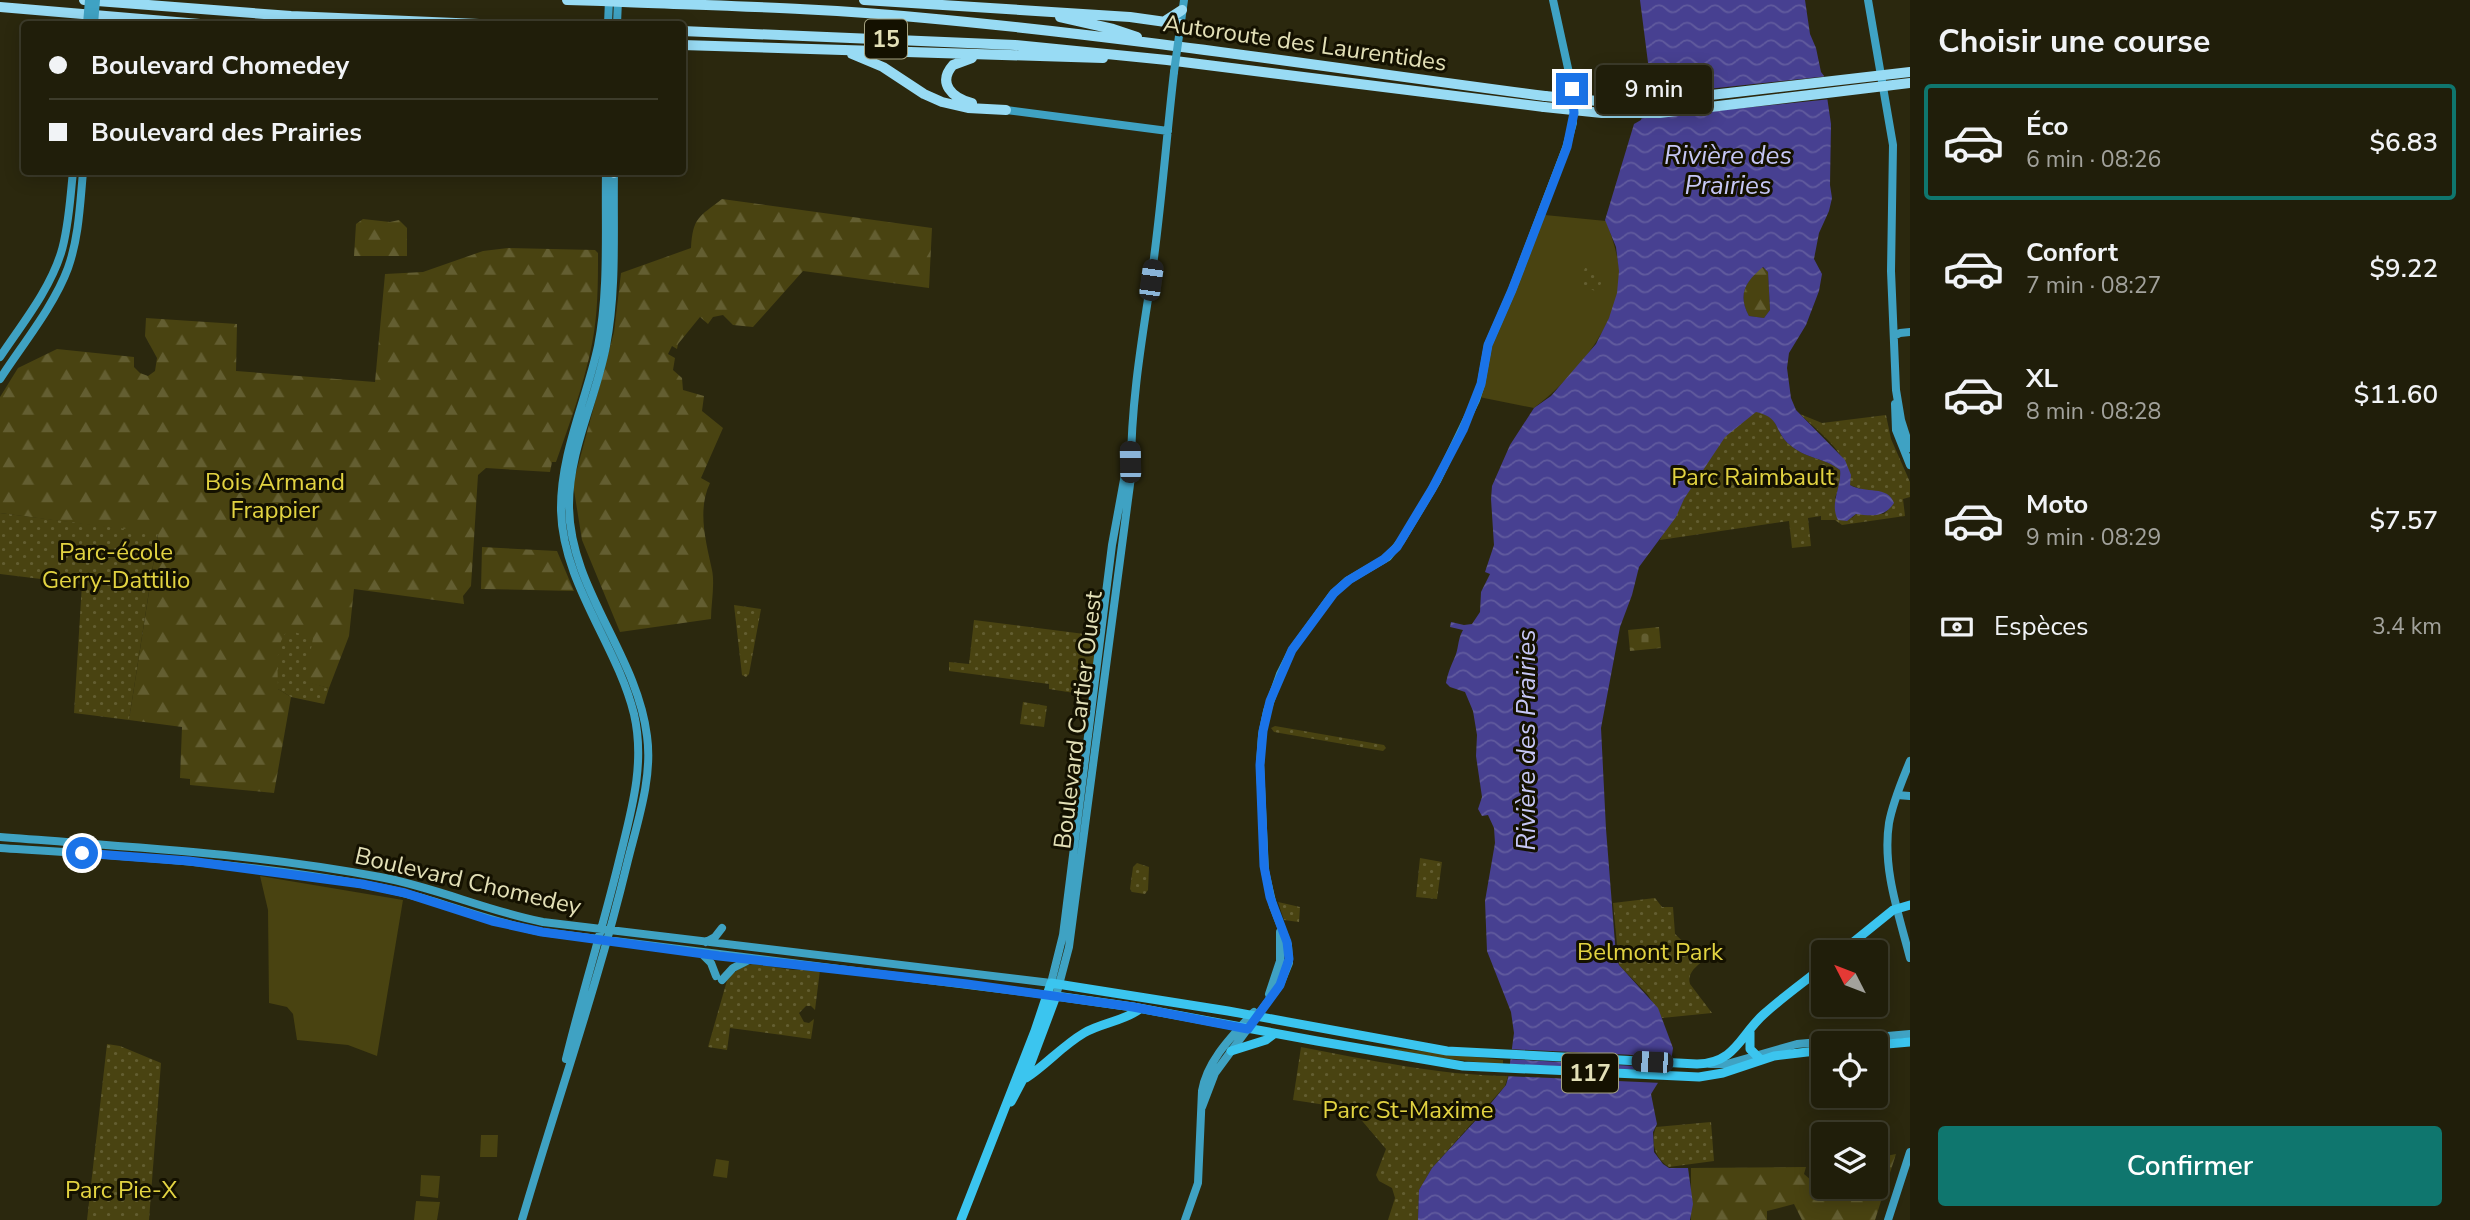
<!DOCTYPE html>
<html lang="fr">
<meta charset="utf-8">
<style>
:root{--surface:#201e0a;--page:#2d2b18;--text:#f1f3f6;--muted:#a2a29c;--line:#3d3c2b;--accent:#0f766e}
body{margin:0;font-family:"Nunito Sans",sans-serif;background:var(--page);color:var(--text);height:100vh;display:flex;flex-direction:column;font-size:26px;white-space:nowrap}
*{box-sizing:border-box;margin:0}
p{font-size:23px;color:var(--muted)}
.icon{flex:none;width:38px;height:38px;fill:none;stroke:currentColor;stroke-width:2;stroke-linecap:round;stroke-linejoin:round}
.map{position:relative;flex:1;overflow:hidden}
.drawer{display:flex;flex-direction:column;background:var(--surface);width:560px}
.drawer>*{flex:none}
.guide{position:absolute;left:21px;top:21px;width:665px;height:154px;border-radius:7px;box-shadow:0 4px 18px #0003,0 0 0 2px var(--line);display:grid;align-content:center;height:154px;padding:0 28px;background:var(--surface)}
.needle{width:46px;rotate:312deg}
.fabs{position:absolute;left:1811px;top:940px;display:grid;gap:14px}
.fabs a{display:grid;place-items:center;width:77px;height:77px;border-radius:7px;background:var(--surface);box-shadow:0 4px 18px #0003,0 0 0 2px var(--line);font-size:35px}
.end{position:absolute;width:32px;height:32px;margin:-16px;border:9px solid #1a73e8;background:#fff;box-shadow:0 0 0 4px #fff}
.from{border-radius:50%}
.bubble{position:absolute;height:49px;border-radius:7px;background:var(--surface);box-shadow:0 4px 18px #0003,0 0 0 2px var(--line);font-size:23px;font-weight:600;line-height:49px;text-align:center}
.car{position:absolute;width:21px;height:42px;margin:-21px -10px;border-radius:9px;box-shadow:0 0 5px 2px #0007;background:linear-gradient(#222 24%,#8ab4d8 0 40%,#222 0 76%,#8ab4d8 0 86%,#222 0)}
.guide b{display:flex;align-items:center;gap:24px;height:66px;font-size:26px}
.guide b+b{border-top:2px solid var(--line)}
.guide i{width:18px;height:18px;background:var(--text)}
ul{padding:0;list-style:none}
li{display:flex;align-items:center;gap:21px;height:116px;margin:0 14px 10px;padding:0 14px;border:4px solid transparent;border-radius:7px}
li div{flex:1}
li b{display:block;font-size:26px}
li em{font-style:normal;font-weight:600}
li.selected{border-color:var(--accent)}
li>.icon{width:63px;height:63px;stroke-width:1.5}
h2{padding:0 28px;font-size:32px;line-height:84px}
.pay{display:flex;align-items:center;gap:18px;height:77px;padding:0 28px;font-size:26px}
.pay p{margin-inline-start:auto}
.action{display:flex;gap:14px;margin-top:auto;padding:14px 28px}
.action a{flex:1;height:80px;border-radius:7px;background:var(--accent);color:#fff;font-size:28px;font-weight:600;line-height:80px;text-align:center}
main{display:flex;flex:1;min-height:0}
.map>svg:first-child{display:block}
</style>
<main>
<div class="map">
<svg width="1910" height="1220" viewBox="0 0 1910 1220">
<defs>
<pattern id="forest-firs" width="22" height="20" patternUnits="userSpaceOnUse" patternTransform="scale(1.75)"><rect width="22" height="20" fill="#494311"/><path d="M5 1l3.5 6h-7zM16 11l3.5 6h-7z" fill="#635e31"/></pattern>
<pattern id="cemetery-stones" width="16" height="16" patternUnits="userSpaceOnUse" patternTransform="scale(1.75)"><rect width="16" height="16" fill="#494311"/><path d="M2 7V4a2 2 0 0 1 4 0v3zM10 15v-3a2 2 0 0 1 4 0v3z" fill="#635e31"/></pattern>
<pattern id="park-dots" width="8" height="8" patternUnits="userSpaceOnUse" patternTransform="scale(1.75)"><rect width="8" height="8" fill="#494311"/><path d="M2 2h.1M6 6h.1" fill="none" stroke="#635e31" stroke-width="1.8" stroke-linecap="round"/></pattern>
<pattern id="water-waves" width="16" height="10" patternUnits="userSpaceOnUse" patternTransform="scale(1.75)"><rect width="16" height="10" fill="#474091"/><path d="M0 5q4-4 8 0t8 0" fill="none" stroke="#615b9e"/></pattern>
</defs>
<rect width="100%" height="100%" fill="#2b280e"/>
<path fill="#494311" d="M1545,215L1606,221C1612,237 1617,252 1619,268C1624,320 1573,379 1534,408L1479,397L1484,362Z
M260,876L403,900L377,1056L348,1045L297,1040L293,1014L287,1007L269,1003L268,910Z
M1374,1046L1503,1060V1065L1433,1057Z
M481,1135H498L497,1157H480Z
M716,1159L729,1161L727,1178L713,1176Z
M421,1175L440,1176L438,1198L420,1196Z
M416,1201L440,1202L437,1220H414Z"/>
<path fill="url(#forest-firs)" d="M722,199L932,228L929,288L803,271L753,327L733,325L723,315L713,317L708,324L700,317L678,344L677,349L672,346L668,354L675,358L673,370L682,378L683,390L704,396L702,411L723,428L701,478L710,483C697,510 706,542 712,570C715,585 711,604 711,619L620,632L582,540L573,484L614,332L621,273L691,248C693,217 699,217 722,199Z
M363,219L390,222L399,220L407,228V256H354L356,224Z
M508,248L595,250L598,253C598,283 598,314 592,344C584,384 570,423 556,462H552L550,472L486,468L478,475L471,586L463,596L464,604L354,589L349,636L329,688L305,682L278,689L291,697L274,793L190,785V779L180,778L182,727L129,720L158,534L0,513V397L18,368L57,349L134,357V367L140,373L148,376L155,371L157,358L145,336L146,318L237,324L236,371L375,382L385,274L423,272L483,251Z
M1762,267L1768,272L1770,310L1764,318L1749,316C1737,295 1746,281 1762,267Z
M482,547L557,551L574,591L481,589Z
M1896,1154L1875,1220H1802L1794,1204L1767,1211V1220H1691V1168L1806,1167L1804,1174L1812,1181L1823,1184L1824,1186L1848,1191L1851,1187L1876,1186V1158Z"/>
<path fill="url(#cemetery-stones)" d="M1659,627L1661,648L1630,651L1628,630Z"/>
<path fill="url(#park-dots)" d="M1586,266L1605,275L1597,292L1578,283Z
M1756,411C1782,418 1773,431 1790,445C1804,458 1825,458 1840,470L1841,480L1835,498L1852,518L1856,514H1884L1888,510L1872,493L1850,485C1851,455 1821,434 1800,414L1822,423L1886,415L1891,439L1910,482V497L1903,499L1905,516L1842,525L1835,520H1821V516L1808,518L1811,546L1792,548L1789,521L1660,540L1681,491L1722,434Z
M0,513L158,533L129,720L74,713L82,584L0,574Z
M734,605L761,609L749,674L746,677L742,675Z
M974,620L1100,636L1093,696L1049,689V684L949,671V662L969,664Z
M288,630L313,638L305,681L329,688L324,704L291,697L278,689C278,669 274,645 288,630Z
M1023,702L1047,706L1044,727L1020,724Z
M1275,726L1384,745L1386,748L1383,751L1274,732L1271,728Z
M1420,858L1442,862L1437,899L1416,897Z
M1137,863L1149,867L1148,890L1145,894L1132,892L1130,889L1133,867Z
M1655,898L1662,907H1673L1675,934L1703,961C1695,967 1687,974 1690,984L1712,1013L1662,1018L1648,995L1619,965L1613,903Z
M1278,902L1300,907L1299,922L1284,920Z
M753,964L793,970H820L815,1010L811,1006H806L799,1013L804,1022L809,1023L814,1019L811,1039L730,1028L727,1050L708,1047L728,977L743,966Z
M107,1044L120,1046L161,1063L149,1220H87Z
M1301,1047C1370,1060 1437,1075 1508,1076L1505,1086L1432,1168L1419,1190L1418,1220H1388L1395,1198L1392,1188L1379,1181L1376,1175L1386,1149L1352,1109L1293,1100Z
M1711,1122L1714,1161L1669,1167C1655,1159 1650,1142 1656,1127Z"/>
<path fill="url(#water-waves)" fill-rule="evenodd" d="M1640,0H1805L1810,34L1816,48L1821,72L1824,76L1831,124L1830,185L1832,198L1829,211L1819,233L1814,259L1822,274L1819,291L1806,325L1789,353L1787,368L1791,398L1796,410L1845,460L1851,475L1850,485C1865,494 1888,485 1894,503C1884,518 1872,516 1856,514L1847,521L1838,520C1829,503 1842,487 1840,470C1825,458 1804,458 1790,445C1773,431 1782,418 1756,412L1725,437L1684,499L1676,517L1639,567L1632,595L1620,627L1601,728L1606,829L1616,956L1619,965L1658,1008L1673,1048L1671,1062L1651,1094L1657,1124L1653,1132L1654,1152L1663,1164L1669,1168H1688L1693,1204L1690,1220H1418L1419,1190L1432,1168L1487,1108L1506,1085L1508,1078L1514,1033L1511,1012L1487,951L1485,901L1495,843L1494,828L1488,815L1482,816L1478,809L1482,797L1476,756L1477,735L1473,711L1465,692L1450,687L1446,683C1448,673 1450,668 1454,659C1459,650 1457,640 1463,630L1450,627L1451,622L1464,625L1472,624L1480,612L1481,592L1490,574L1485,572L1494,545L1491,499L1492,486L1510,445L1534,408L1551,396L1596,344L1609,318L1617,293L1619,271L1616,247L1605,220L1634,124L1641,120L1651,86ZM1763,267L1768,272L1770,310L1764,318L1749,316C1737,294 1746,281 1763,267Z"/>
<path fill="#2b280e" d="M1828,76L1831,99L1635,119L1638,118L1642,96Z
M1507,1049L1676,1057L1672,1068L1506,1059Z
M1506,1064L1670,1071L1662,1083L1505,1076Z"/>
<g fill="none" stroke-linecap="round" stroke-linejoin="round">
<path stroke="#3fa2c3" stroke-width="8" d="M1868,0L1893,145L1891,271L1896,390L1901,420L1910,448
M608,24L609,0
M617,24L618,0
M1180,29L1184,0
M1006,110L1168,131
M1894,336L1900,333L1910,332
M0,357C22,324 49,291 61,253C69,227 70,198 73,172
M0,379C22,345 54,306 68,268C79,237 80,204 83,172
M1895,404L1896,430L1910,465
M1910,761C1902,781 1893,801 1889,823C1882,868 1899,915 1910,958
M1897,795L1910,796
M0,837C127,847 254,853 380,877C435,887 487,911 543,922L1051,983L1063,935L1112,545L1128,458
M0,848C124,856 250,863 372,886C430,896 484,921 542,932L1056,996L1069,947L1131,477C1130,411 1141,344 1151,280C1161,211 1166,141 1174,72
M706,942L715,937L722,928
M701,953L711,963L716,976
M722,980L733,968L749,960
M1269,994L1280,961V932
M566,1059C582,994 602,930 618,865C630,815 646,766 634,714C617,645 563,584 561,511C560,454 586,401 598,346C609,291 605,228 606,172
M1710,1064H1727L1797,1044L1910,1034
M1202,1107L1215,1073L1280,985L1289,963L1288,945L1273,906L1265,871L1260,765L1262,735L1267,711L1280,674L1292,650L1332,595L1347,581L1388,557L1401,541L1437,481L1476,400L1481,384L1488,345L1512,290L1566,148L1573,123V91L1553,0
M522,1220C557,1101 598,984 627,864C637,823 653,778 647,736C637,654 569,588 569,505C569,450 596,399 606,346C617,289 613,229 614,172
M1185,1220L1198,1183L1202,1091C1207,1060 1234,1034 1254,1012
M1888,1220L1910,1152"/>
<path stroke="#3bc5ef" stroke-width="9" d="M1841,952L1893,910L1910,905
M1750,1032V1049L1761,1060
M1876,1045L1910,1042
M1231,1051L1266,1040L1274,1034
M1026,1078C1046,1065 1062,1046 1084,1033C1101,1023 1124,1021 1140,1009
M1011,1102L1029,1068L1056,996L1133,1007L1317,1041L1463,1066L1699,1077L1723,1073L1774,1056L1824,1050
M961,1220L1035,1031L1051,983L1228,1011L1447,1051L1697,1064C1736,1063 1740,1035 1764,1014C1783,997 1804,982 1824,966"/>
<path stroke="#98dbf4" stroke-width="10" d="M84,0L291,16L479,24
M567,0L602,1
M864,0L1130,17L1180,24
M623,2C724,6 825,8 925,18C1133,37 1339,69 1545,96
M0,7L200,24
M1060,17L1113,29L1137,37
M1165,21L1182,10
M682,31L1015,45L1167,60L1544,107
M682,45L1103,58
M852,54L883,67L924,94L942,102L968,108L1006,110
M972,103C952,98 937,83 953,65L972,58
M614,173V172"/>
<path stroke="#3fa2c3" stroke-width="8" d="M87,24L89,0
M94,24L96,0
M1174,72L1179,36"/>
<path stroke="#98dbf4" stroke-width="10" d="M602,1L623,2
M1545,96L1608,102L1659,101L1910,72
M1544,107L1602,113H1660L1910,83"/>
</g>
<g fill="none" stroke-linecap="round" stroke-linejoin="round">
<path stroke="#1a73e8" stroke-width="9" d="M82,853L189,861L362,884L405,893L492,921L542,932L719,956L967,984L1133,1007L1248,1029L1280,985L1289,959L1287,942L1270,897L1264,866L1260,765L1263,731L1270,701L1292,650L1334,593L1349,580L1384,559L1397,547L1432,489L1463,430L1481,384L1488,345L1512,290L1567,147L1574,113L1572,89"/>
</g>
<g text-anchor="middle" stroke-width="6" stroke-linejoin="round" paint-order="stroke">
<g fill="#141100" stroke="#a5a280" stroke-width="2">
<rect x="865" y="19.5" width="42" height="39" rx="5"/>
<rect x="1562" y="1053.5" width="56" height="39" rx="5"/>
</g>
<g font-size="23" font-weight="bold" fill="#e3e0b7">
<text x="886" y="47">15</text>
<text x="1590" y="1081">117</text>
</g>
<g font-size="24" fill="#e3e0b7" stroke="#141100">
<text transform="translate(1305 43) rotate(8)" y="8">Autoroute des Laurentides</text>
<text transform="translate(1078 720) rotate(-83)" y="8">Boulevard Cartier Ouest</text>
<text transform="translate(468 881) rotate(13)" y="8">Boulevard Chomedey</text>
</g>
<g font-size="24" fill="#e2d341" stroke="#141100">
<text x="1753" y="485">Parc Raimbault</text>
<text x="275" y="490">Bois Armand<tspan x="275" dy="28">Frappier</tspan></text>
<text x="116" y="560">Parc-école<tspan x="116" dy="28">Gerry-Dattilio</tspan></text>
<text x="1650" y="960">Belmont Park</text>
<text x="1408" y="1118">Parc St-Maxime</text>
<text x="121" y="1198">Parc Pie-X</text>
</g>
<g font-size="26" font-style="italic" fill="#c6c7f5" stroke="#141100">
<text x="1728" y="164">Rivière des<tspan x="1728" dy="30">Prairies</tspan></text>
<text transform="translate(1526 740) rotate(-90)" y="9">Rivière des Prairies</text>
</g>
</g>
</svg>
<div class="fabs">
<a><svg class="needle" viewBox="-14 -14 28 28"><path d="M0-13l5 13h-10z" fill="#e53935"/><path d="M0 13l5-13h-10z" fill="#a2a29c"/></svg></a>
<a><svg class="icon" aria-label="locate" viewBox="0 0 24 24"><circle cx="12" cy="12" r="6"/><path d="M12 2v4M12 18v4M2 12h4M18 12h4"/></svg></a>
<a><svg class="icon" aria-label="layers" viewBox="0 0 24 24"><path d="M12 4l9 5-9 5-9-5zM3 14l9 5 9-5"/></svg></a>
</div>
<i class="end from" style="left:82px;top:853px"></i>
<i class="end" style="left:1572px;top:89px"></i>
<div class="bubble" style="left:1596px;top:65px;width:116px">9 min</div>
<i class="car" style="left:1151px;top:280px;rotate:8deg"></i>
<i class="car" style="left:1130px;top:462px;rotate:359deg"></i>
<i class="car" style="left:1652px;top:1062px;rotate:273deg"></i>
<div class="guide">
<b><i class="from"></i>Boulevard Chomedey</b>
<b><i></i>Boulevard des Prairies</b>
</div>
</div>
<section class="drawer">
<h2>Choisir une course</h2>
<ul>
<li class="selected"><svg class="icon" aria-label="car" viewBox="0 0 24 24"><path d="M5 17H2v-5l4-1 3-4h7l3 4 3 1v5h-3M9 17h6M6 11h13"/><circle cx="7" cy="17" r="2"/><circle cx="17" cy="17" r="2"/></svg><div><b>Éco</b><p>6 min · 08:26</p></div><em>$6.83</em></li>
<li><svg class="icon" aria-label="car" viewBox="0 0 24 24"><path d="M5 17H2v-5l4-1 3-4h7l3 4 3 1v5h-3M9 17h6M6 11h13"/><circle cx="7" cy="17" r="2"/><circle cx="17" cy="17" r="2"/></svg><div><b>Confort</b><p>7 min · 08:27</p></div><em>$9.22</em></li>
<li><svg class="icon" aria-label="car" viewBox="0 0 24 24"><path d="M5 17H2v-5l4-1 3-4h7l3 4 3 1v5h-3M9 17h6M6 11h13"/><circle cx="7" cy="17" r="2"/><circle cx="17" cy="17" r="2"/></svg><div><b>XL</b><p>8 min · 08:28</p></div><em>$11.60</em></li>
<li><svg class="icon" aria-label="car" viewBox="0 0 24 24"><path d="M5 17H2v-5l4-1 3-4h7l3 4 3 1v5h-3M9 17h6M6 11h13"/><circle cx="7" cy="17" r="2"/><circle cx="17" cy="17" r="2"/></svg><div><b>Moto</b><p>9 min · 08:29</p></div><em>$7.57</em></li>
</ul>
<div class="pay"><svg class="icon" aria-label="cash" viewBox="0 0 24 24"><path d="M3 7h18v10H3z"/><circle cx="12" cy="12" r="2"/></svg>Espèces<p>3.4 km</p></div>
<div class="action"><a>Confirmer</a></div>
</section>
</main>
